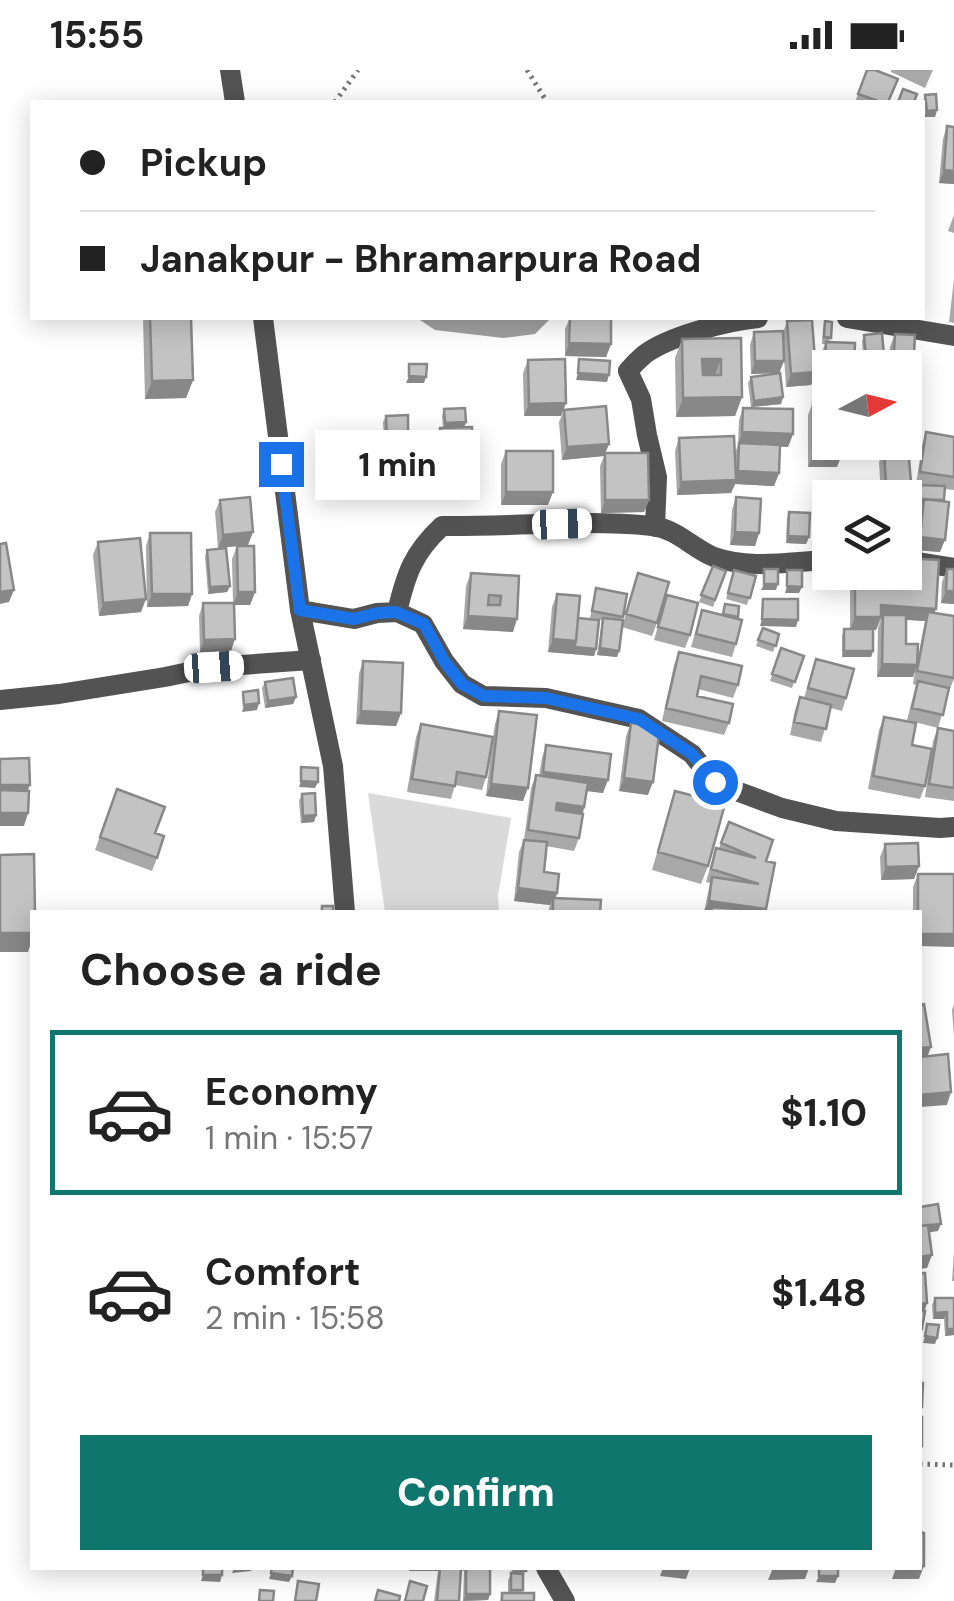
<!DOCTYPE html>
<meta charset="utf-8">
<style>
:root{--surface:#fff;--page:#f2f2f2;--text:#222;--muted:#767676;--line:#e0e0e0;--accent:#0f766e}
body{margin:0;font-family:"DM Sans",sans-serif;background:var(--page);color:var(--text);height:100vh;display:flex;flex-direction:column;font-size:38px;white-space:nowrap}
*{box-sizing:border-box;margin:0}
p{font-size:32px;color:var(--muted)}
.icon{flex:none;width:55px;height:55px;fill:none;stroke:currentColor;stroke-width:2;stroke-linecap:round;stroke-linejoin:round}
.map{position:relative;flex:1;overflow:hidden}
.drawer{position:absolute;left:30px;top:840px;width:892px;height:660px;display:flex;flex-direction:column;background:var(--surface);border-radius:0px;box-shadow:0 5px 25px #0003}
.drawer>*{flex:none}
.banner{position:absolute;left:30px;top:30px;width:895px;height:220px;border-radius:0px;box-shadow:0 5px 25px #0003;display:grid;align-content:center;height:220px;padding:0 50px;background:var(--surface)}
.needle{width:65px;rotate:83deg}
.buttons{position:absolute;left:812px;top:280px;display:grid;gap:20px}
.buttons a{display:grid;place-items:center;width:110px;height:110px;border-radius:0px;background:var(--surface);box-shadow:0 5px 25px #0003;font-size:50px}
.end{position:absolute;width:45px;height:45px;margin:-22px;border:12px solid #1a73e8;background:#fff;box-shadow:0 0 0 5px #fff}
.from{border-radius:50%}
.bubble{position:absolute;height:70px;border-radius:0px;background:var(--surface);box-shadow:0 5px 25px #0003;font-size:32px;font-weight:800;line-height:70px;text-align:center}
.car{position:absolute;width:30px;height:60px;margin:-30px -15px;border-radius:12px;box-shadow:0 0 8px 2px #0007;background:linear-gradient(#fff 24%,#345 0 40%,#fff 0 76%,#345 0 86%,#fff 0)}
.banner b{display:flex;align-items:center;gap:35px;height:95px;font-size:38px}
.banner b+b{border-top:2px solid var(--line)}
.banner i{width:25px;height:25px;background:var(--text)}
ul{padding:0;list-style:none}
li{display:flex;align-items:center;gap:30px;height:165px;margin:0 20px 15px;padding:0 30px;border:5px solid transparent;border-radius:0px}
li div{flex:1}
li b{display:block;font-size:38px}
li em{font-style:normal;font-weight:800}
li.on{border-color:var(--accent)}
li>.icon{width:90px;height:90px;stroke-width:1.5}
h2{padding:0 50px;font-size:45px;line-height:120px}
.action{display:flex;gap:20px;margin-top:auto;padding:20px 50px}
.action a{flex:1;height:115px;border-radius:0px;background:var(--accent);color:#fff;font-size:40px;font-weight:800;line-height:115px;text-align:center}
.status{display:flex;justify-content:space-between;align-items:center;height:70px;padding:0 50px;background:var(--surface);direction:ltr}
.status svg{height:28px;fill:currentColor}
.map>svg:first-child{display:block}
</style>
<div class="status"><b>15:55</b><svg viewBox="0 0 49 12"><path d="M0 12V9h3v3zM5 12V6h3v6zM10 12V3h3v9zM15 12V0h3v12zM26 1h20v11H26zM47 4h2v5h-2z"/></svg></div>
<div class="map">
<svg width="954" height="1531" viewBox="0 0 954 1531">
<rect width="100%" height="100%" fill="#fff"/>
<path fill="#dadada" d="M368,723L511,748L498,826L499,842H385Z"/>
<path fill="#a1a1a1" d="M417,248H551L535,264L503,268L435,260Z"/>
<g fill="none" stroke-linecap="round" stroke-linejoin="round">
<path stroke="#757575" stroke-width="5" stroke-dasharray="2.5 5" stroke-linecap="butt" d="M527,0L547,32
M335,32L358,0
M922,116H927
M920,1394L954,1395"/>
<path stroke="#535353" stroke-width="20" d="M847,248L954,266
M655,457L657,407L647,365L641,329L628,301C633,295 639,289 645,284C670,266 727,251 758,248
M905,490L954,498
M300,540L354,549L377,543L397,542C406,504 413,483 442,456C512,457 583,449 652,456C677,459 692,478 714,487C751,500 792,491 830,490
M397,542L423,554L444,591L462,614L483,626L546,628L639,649L692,684L715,713L782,738L836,751L940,758L954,757
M0,630L59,624L165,607L213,597L311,590"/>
<path stroke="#535353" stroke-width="20" d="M230,0L235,32
M263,248L300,540L333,696L345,842
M546,1498L565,1531"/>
</g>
<path fill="#a8a8a8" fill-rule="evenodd" d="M867,0L889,32H855Z
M891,0H933L925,18L891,2Z
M925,25L937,40L935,47H924L923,32Z
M947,56L954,114L939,113L943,69Z
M954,145V163L948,161Z
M954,209V253L949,252Z
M143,248H191L193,310L186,328L145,329Z
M570,248L611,274L606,287L565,286V259Z
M787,251L816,302L811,315L786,317L783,273L784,291L779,303L783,327L781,334L751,337L748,313L751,307L776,303L751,304L750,275L754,262L783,263Z
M825,251L830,272V326H820L821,285L825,274H822L823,258Z
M895,264L915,265L912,320L907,333H905V298H889L890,277Z
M864,265L881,293L864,294L862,271Z
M741,268L742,327L735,346L676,347L675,288L682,269Z
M528,290L566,333L561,346H524L523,303Z
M813,332L842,384L837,397H808V345Z
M743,338L793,364L788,377L780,376L779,403L774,416L735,414L731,423L677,425L675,381L679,368L735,383L738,375L739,350Z
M444,339L464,357L473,382L468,394L436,396L435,371L440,358H443L442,346Z
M564,340L609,374L605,383L649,430L644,442L601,443L600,396L604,386L562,390L559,352Z
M386,346L408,367L406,373L386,374L387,411L383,424L343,425L342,385L347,372L384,371L383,352Z
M926,362L954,367V420L945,419L940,482L916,480L919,441L922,436L915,435L916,422L918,415H920L916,414L922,375Z
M848,372H894L891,379L911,412L906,425L881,427L879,392L882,384L850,389Z
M506,381L548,435H501V394Z
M416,394L432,428L417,430L413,401Z
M736,427L759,463L755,476L730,475L732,440Z
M220,430L248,475L255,522L250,535H234L231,581L200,582L199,546L203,533H233L232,489L237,476L218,478L215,442Z
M789,442L809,467L806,474L786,473L787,448Z
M150,463L192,524L188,536L147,537L146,476Z
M98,472L141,542L99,546L93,485Z
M207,480L230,516L227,522L208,524L205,486Z
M713,496L726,501L713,537L699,532Z
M947,499H954V534L941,533L942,512Z
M734,500L756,506L747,535L726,529Z
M880,502H905L936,539L934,543L954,546V609L949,621L938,658L907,650L916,615L913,614L915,601L913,607H877L878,558L882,548L876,560H873V581L871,587H842V566L844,559H850V516L855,503L879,504ZM906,550L925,551L918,588L906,574Z
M471,503L519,506L513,562L463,559L466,516Z
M638,503L657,553L652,566L622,557L617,587L597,585L602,550L590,548L596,518L627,524L622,550L623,554Z
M557,524L578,548L596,579L594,586L548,582L552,537Z
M667,525L690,565L685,578L654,570Z
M725,534L739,536L736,574L732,587L691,577L702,540L722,545Z
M763,558L779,564L773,582L756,576Z
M781,578L804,586L792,618L770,611Z
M679,582L738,615L733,628L698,619L697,626L729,653L724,665L662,651L674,595Z
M816,589L846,628L842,641L831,638L821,672L790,665L795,640L800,627L804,628Z
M363,591L401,643L396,656L356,654L359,604Z
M265,612L296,627L293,634L265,638L262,618Z
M499,641L523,731L486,726L492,673L486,707L482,720L455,715L451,729L407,722L416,667L421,654L493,667L495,654Z
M884,647L912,675L925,716L920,729L868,719L879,660Z
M631,653L648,725L619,721L626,666Z
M938,658L954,661V731L925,727L933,671Z
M546,675L603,723L587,721L579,768L574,781L546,776L544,802L557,823L555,829L600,842H548L550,835L514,831L519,782L524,770L531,718L536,705L539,706L542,688Z
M117,719L155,763L157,788L152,801L95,780Z
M675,721L708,796L701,814L652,800Z
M302,724L316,745L314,752L301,753L299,731Z
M729,752L766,791L765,842H704L710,813L706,812L712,791L716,778H719Z
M885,774L919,796L914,809L881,810L880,787Z
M918,804L920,842H913V817Z
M954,934V967L952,940Z
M954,1181V1211H952Z
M935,1228H954V1265L945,1266L944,1249H933L932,1235Z
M409,1498H490V1524L488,1530L463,1531L464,1501H461L459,1531H434L438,1501H409Z
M511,1498H525L522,1523L534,1531H500L502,1523H508V1510L512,1503Z"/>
<path fill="#888" d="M937,40L935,47H924L927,41Z
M944,100L954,101V114L939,113Z
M569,273L611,274L606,287L565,286Z
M884,286L881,293L864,294L866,288Z
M702,289H721L714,307L695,308Z
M755,291H784L779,303L751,304Z
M816,302L811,315L786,317L791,304Z
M578,303L609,305L607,312L576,310Z
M409,306L426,307L424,313H406Z
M193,310L186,328L145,329L152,311Z
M824,313H830V326H820Z
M905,320H912L907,333H905Z
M742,327L735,346L676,347L683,328Z
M783,327L781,334L751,337L754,331Z
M566,333L561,346H524L529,334Z
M466,352L464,358L443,360L445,353Z
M742,362L793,364L788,377L738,375Z
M408,367L406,373L384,375L387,368Z
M878,372H894L890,383L884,380L882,384L850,389L855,376Z
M609,374L604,386L562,390L567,377Z
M473,382L468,394L436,396L441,383Z
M842,384L837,397H808L813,385Z
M738,401L779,403L774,416L735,414L731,423L677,425L681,412L734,410Z
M387,411L383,424L343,425L348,412Z
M911,412L906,425L881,427L886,414Z
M434,422L432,428L417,430L419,424Z
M506,422H553L548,435H501Z
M918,429H924L922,436L915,435Z
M605,430H649L644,442L601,443Z
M253,462L248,475L218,478L223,465Z
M735,462L759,463L755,476L730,475Z
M788,466L809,467L806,474L786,473Z
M920,467L945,470L940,482L916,480Z
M764,514H778L776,520H761Z
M230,516L227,522L208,524L210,517Z
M787,516L802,517L799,523H785Z
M14,520L9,532L0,534V522Z
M946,521H954V534L941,533Z
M238,522H255L250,535H233Z
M152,524H192L188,536L147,537Z
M146,529L141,542L99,546L103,533Z
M881,535L936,539L931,551L928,542L925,551L880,548L876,560H850L855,547Z
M468,546L517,549L513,562L463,559Z
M762,549L798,550L796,557L760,556Z
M235,569L231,581L200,582L204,570Z
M553,569L576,571L596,579L594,586L548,582Z
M600,578L619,581L617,587L597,585Z
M844,581H873L871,587H842Z
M882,594L917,595L913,607H877Z
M296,627L293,634L265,638L268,631Z
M259,633L257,640L242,642L244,635Z
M361,641L401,643L396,656L356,654Z
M543,702L608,710L603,723L538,715Z
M624,708L653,712L648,725L619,721Z
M301,711L318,712L315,718L299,717Z
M491,714L528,718L523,731L486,726Z
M0,715H30L25,727L0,728Z
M557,733L584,737L580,750L552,745Z
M0,743H28L24,756H0Z
M316,745L314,752L301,753L303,746Z
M919,796L914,809L881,810L886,797Z
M518,818L557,823L553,836V828L550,835L514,831Z
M709,831L766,839L765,842L712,837L710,842H704Z
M0,863H32V870L28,882H0Z
M920,864H954V877L920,876Z
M931,977L926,990L920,991V978Z
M951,1022L947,1035L920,1037V1025Z
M941,1154L938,1161L920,1164V1158Z
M932,1185L927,1198L920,1199V1187Z
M927,1233L925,1240H920V1234Z
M947,1242L944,1249H933L935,1243Z
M947,1259H954V1265L945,1266Z
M925,1266L937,1268L935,1274L923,1273Z
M920,1496H924L919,1509H892L896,1498Z
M234,1498H252L251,1501L232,1503Z
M410,1498H439L438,1501H409Z
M663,1498H690L686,1509L660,1506Z
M773,1498H809L805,1509L768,1510Z
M271,1503L292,1506L289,1512L269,1509Z
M203,1505H222L220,1512L201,1511Z
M819,1506H838L835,1513L816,1512Z
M466,1524H490L488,1530L463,1531Z"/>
<path fill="#c3c3c3" stroke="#888" stroke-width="2.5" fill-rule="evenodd" d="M867,0H875L898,9L888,32H881L858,24Z
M903,19L917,24L914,32H898Z
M936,24L937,40L927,41L925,25Z
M947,56L954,57V101L944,100Z
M150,248H191L193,310L152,311Z
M570,248H611V274L569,273Z
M812,250L816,302L791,304L787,251Z
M825,251L832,252L831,268L824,267Z
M783,261L784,291H755L754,262Z
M882,263L884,286L866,288L864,265Z
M895,264L915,265L912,320H905V298H893Z
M741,268L742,327L683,328L682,269ZM702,289H721V305H703Z
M826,272L855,273L854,298H830V313H824Z
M565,289L566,333L529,334L528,290Z
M579,289L610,291L609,305L578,303Z
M409,294H427L426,307L409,306Z
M780,303L783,327L754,331L751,307Z
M813,332H830V372H842V384L813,385Z
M606,336L609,374L567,377L564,340Z
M465,338L466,352L445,353L444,339Z
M743,338L793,339V364L742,362Z
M408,345V367L387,368L386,346Z
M472,357L473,382L441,383L440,358Z
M926,362L954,367V407L920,402Z
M734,366L736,410L681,412L679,368Z
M386,371L387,411L348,412L347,372Z
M855,372H878L855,376Z
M739,373L780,375L779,403L738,401Z
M908,378L911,412L886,414L884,380Z
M506,381H553V422H506Z
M605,383H648L649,430H605Z
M431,392L434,422L419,424L416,394Z
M918,415L945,416L944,430L918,429Z
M250,427L253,462L223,465L220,430Z
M736,427L761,429L759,463L735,462Z
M924,429L949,432L945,470L920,467Z
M789,442L810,443L809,467L788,466Z
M150,463H191L192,524H152Z
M140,468L146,529L103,533L98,472Z
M6,473L14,520L0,522V474Z
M237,476H254L255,522H238Z
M226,478L230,516L210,517L207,480Z
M905,488L939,490L936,539L881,535V547H855V503L881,504L882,515L883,502H905Z
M713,496L726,501L715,530L701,525Z
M764,499H778V514H764Z
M947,499H954V521H946Z
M734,500L756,506L750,528L728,523Z
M787,500H802V517L787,516Z
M471,503L519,506L517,549L468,546ZM489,525L501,526L500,535H488Z
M638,503L669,512L657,553L626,544Z
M596,518L627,524L623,547L592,541Z
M557,524L580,526L576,571L553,569Z
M667,525L698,533L690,565L658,557Z
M763,529H798V550L762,549Z
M203,533H234L235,569L204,570Z
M725,534L739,536L738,547L723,544Z
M702,540L742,550L736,574L696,564Z
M928,542L954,546V608L917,601Z
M883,545H906V574H918L917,595L882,594Z
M578,548L599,550L596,579L574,577L576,571Z
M603,548L623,550L619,581L600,578Z
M763,558L779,564L776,576L758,570Z
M844,559H873V581H844Z
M781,578L804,586L795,612L772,604Z
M679,582L742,596L738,615L701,606L697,626L733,634L729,653L666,638Z
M816,589L854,599L846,628L808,618Z
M363,591L403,593L401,643L361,641Z
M293,608L296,627L268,631L265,612Z
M918,611L949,618L943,645L912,638Z
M258,620L259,633L244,635L243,622Z
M800,627L831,635L826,659L794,652Z
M499,641L537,645L528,718L491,714Z
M884,647L916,653L912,675L932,679L925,716L873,706Z
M631,653L660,657L653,712L624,708Z
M421,654L493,667L486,707L457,702L455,716L412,709Z
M938,658L954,661V718L929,714Z
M546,675L611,684L608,710L543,702Z
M29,688L30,715H0V689Z
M301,697L318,698V712L301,711Z
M536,705L588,713L584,737L557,733L556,740L583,744L579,768L528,760Z
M117,719L165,737L155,763L164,766L157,788L100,767Z
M0,720L29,721L28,743H0Z
M675,721L725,734L708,796L658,782Z
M315,723L316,745L303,746L302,724Z
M729,752L773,770L766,791L775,793L766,839L709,831L712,807L759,814L711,799L716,778L756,788L721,773Z
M524,770L547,772L544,802L559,804L557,823L518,818Z
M918,773L919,796L886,797L885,774Z
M34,784L35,842H32V863H0V785Z
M918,804H954V864H920V842H918Z
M553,828L601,830L600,842H553Z
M322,836H333V842H322Z
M712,837L764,841V842H711Z
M924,934L931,977L920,978V935Z
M948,984L951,1022L920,1025V987Z
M938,1134L941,1154L920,1156V1137Z
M928,1155L932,1185L920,1187V1156Z
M920,1203H925L927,1233L920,1234Z
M935,1228H954V1259H947V1242L935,1243Z
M920,1241H925L922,1259L920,1258Z
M927,1254L939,1255L937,1268L925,1266Z
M920,1313H923L922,1337H920Z
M920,1347H922V1376H920Z
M920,1462L924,1463V1496H920Z
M203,1498H222V1505H203Z
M272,1498H293L292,1506L271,1503Z
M440,1498H461L459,1531H437Z
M466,1498H490V1524H466Z
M514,1498H525L526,1501L515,1502Z
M819,1498H838V1506H819Z
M511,1503L523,1504V1520H511Z
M298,1511L319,1514L316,1531H295Z
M410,1511L427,1516L423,1531H405Z
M260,1520L274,1521L273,1531H259Z
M378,1520L400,1526L399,1531H375Z
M502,1523H534V1531H502Z"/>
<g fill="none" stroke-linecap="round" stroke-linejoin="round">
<path stroke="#1a73e8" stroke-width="12" d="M281,394L300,540L354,549L377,543L396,542L424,554L444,591L462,614L484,626L546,628L639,649L692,684L715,712"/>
</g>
</svg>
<div class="buttons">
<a><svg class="needle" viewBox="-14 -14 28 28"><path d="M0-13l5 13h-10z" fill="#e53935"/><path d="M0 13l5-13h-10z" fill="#767676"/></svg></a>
<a><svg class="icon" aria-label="layers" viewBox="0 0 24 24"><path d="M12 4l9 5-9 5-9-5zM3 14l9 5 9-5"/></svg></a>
</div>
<i class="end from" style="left:715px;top:712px"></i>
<i class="end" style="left:281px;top:394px"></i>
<div class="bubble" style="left:315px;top:360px;width:165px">1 min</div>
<i class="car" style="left:562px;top:454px;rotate:88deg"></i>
<i class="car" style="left:214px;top:597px;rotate:86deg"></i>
<div class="banner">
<b><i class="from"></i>Pickup</b>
<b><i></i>Janakpur - Bhramarpura Road</b>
</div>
<section class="drawer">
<h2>Choose a ride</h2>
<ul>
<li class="on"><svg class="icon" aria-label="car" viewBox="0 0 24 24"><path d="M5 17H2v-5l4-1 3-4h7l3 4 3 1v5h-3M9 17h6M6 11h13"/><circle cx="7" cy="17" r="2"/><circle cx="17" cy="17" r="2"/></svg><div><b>Economy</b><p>1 min · 15:57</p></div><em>$1.10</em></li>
<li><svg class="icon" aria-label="car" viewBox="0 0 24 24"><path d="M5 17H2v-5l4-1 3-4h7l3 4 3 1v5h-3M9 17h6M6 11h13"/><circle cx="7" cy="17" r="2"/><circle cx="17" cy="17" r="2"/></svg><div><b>Comfort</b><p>2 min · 15:58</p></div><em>$1.48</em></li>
</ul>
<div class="action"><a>Confirm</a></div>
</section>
</div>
